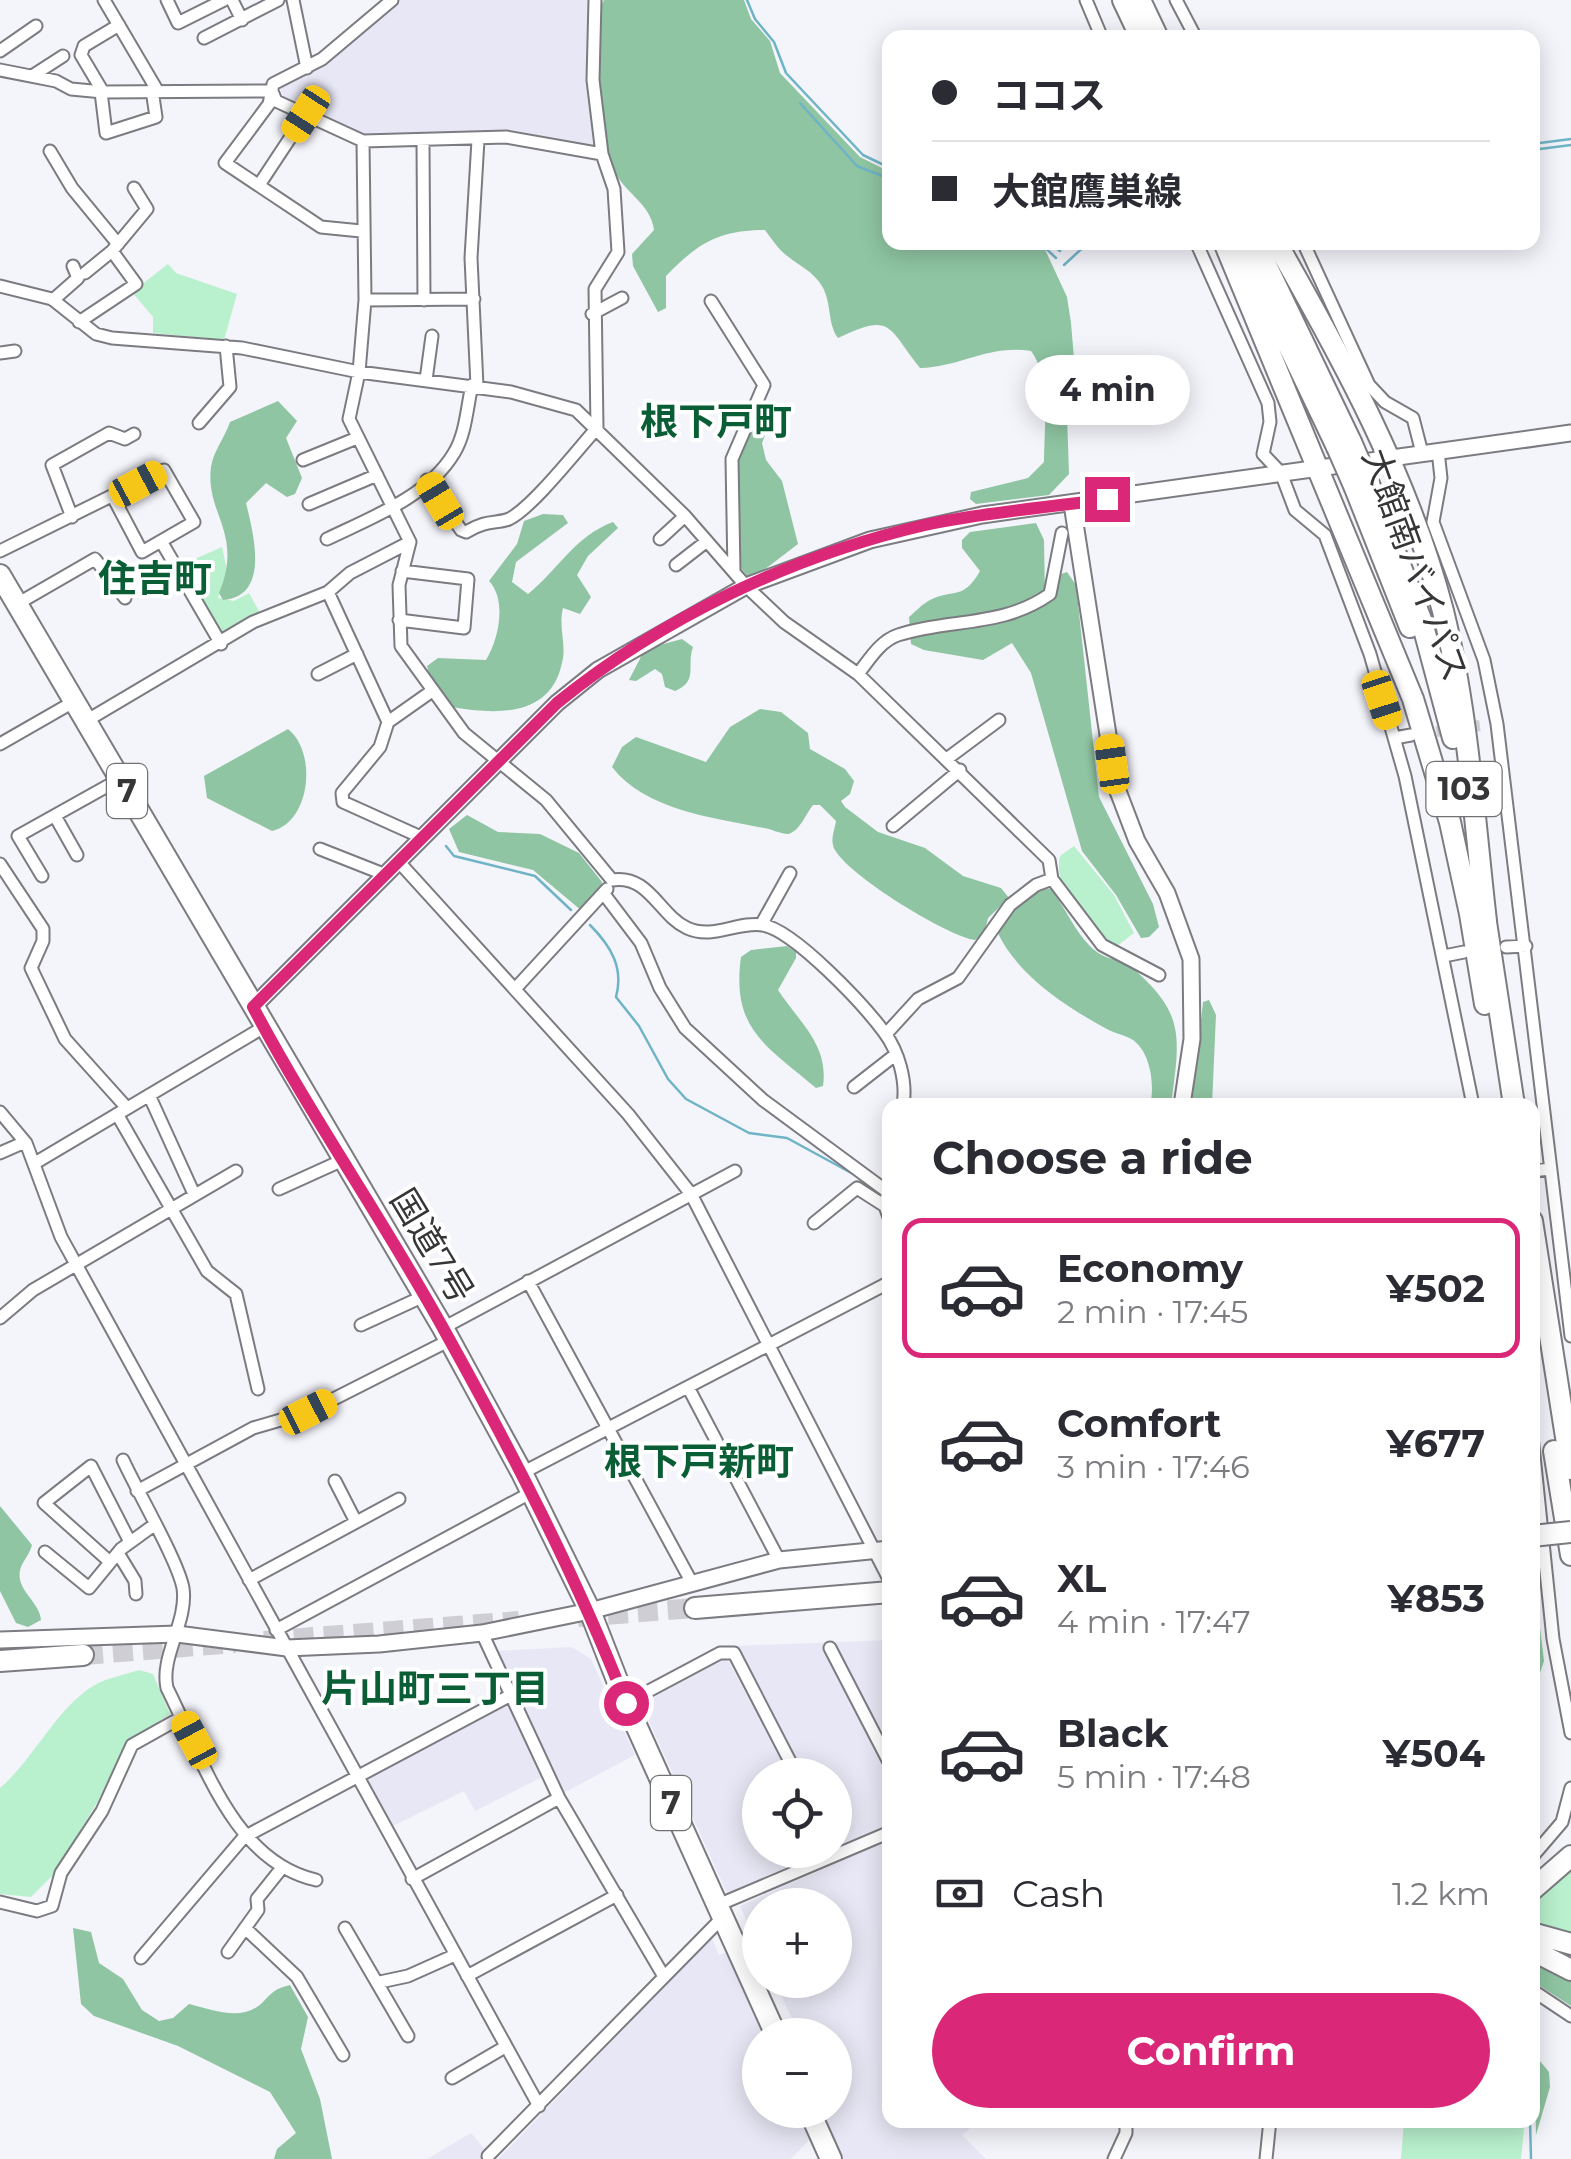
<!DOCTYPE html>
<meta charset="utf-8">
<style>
:root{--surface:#fff;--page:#f7f7f7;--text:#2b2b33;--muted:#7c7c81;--line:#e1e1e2;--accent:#db2777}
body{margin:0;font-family:Montserrat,"Noto Sans JP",sans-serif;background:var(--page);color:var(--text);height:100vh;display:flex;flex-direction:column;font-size:38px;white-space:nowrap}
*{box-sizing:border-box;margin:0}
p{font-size:32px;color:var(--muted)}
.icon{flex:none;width:55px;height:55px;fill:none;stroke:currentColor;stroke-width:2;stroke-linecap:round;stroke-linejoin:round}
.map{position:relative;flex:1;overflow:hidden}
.side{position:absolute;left:882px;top:1098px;width:658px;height:1030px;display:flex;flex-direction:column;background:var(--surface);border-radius:20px;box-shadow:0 5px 25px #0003}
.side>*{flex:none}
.banner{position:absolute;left:882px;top:30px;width:658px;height:220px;border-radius:20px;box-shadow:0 5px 25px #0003;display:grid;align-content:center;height:220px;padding:0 50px;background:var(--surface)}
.controls{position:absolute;left:742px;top:1758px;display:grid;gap:20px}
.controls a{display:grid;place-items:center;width:110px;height:110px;border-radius:50%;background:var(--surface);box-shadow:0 5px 25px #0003;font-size:50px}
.end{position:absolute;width:45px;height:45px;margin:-22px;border:12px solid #db2777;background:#fff;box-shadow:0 0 0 5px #fff}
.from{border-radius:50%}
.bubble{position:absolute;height:70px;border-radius:35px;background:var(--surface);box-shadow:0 5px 25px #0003;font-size:32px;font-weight:700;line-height:70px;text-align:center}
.car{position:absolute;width:30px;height:60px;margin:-30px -15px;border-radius:12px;box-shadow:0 0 8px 2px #0007;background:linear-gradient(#f5c518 24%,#345 0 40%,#f5c518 0 76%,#345 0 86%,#f5c518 0)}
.banner b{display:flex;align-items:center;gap:35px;height:95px;font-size:38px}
.banner b+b{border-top:2px solid var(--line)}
.banner i{width:25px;height:25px;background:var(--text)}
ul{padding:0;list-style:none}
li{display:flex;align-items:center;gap:30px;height:140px;margin:0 20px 15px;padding:0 30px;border:5px solid transparent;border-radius:20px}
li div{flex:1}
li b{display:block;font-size:38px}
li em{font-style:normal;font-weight:700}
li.active{border-color:var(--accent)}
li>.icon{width:90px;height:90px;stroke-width:1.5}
h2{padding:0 50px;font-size:45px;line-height:120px}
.pay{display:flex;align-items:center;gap:25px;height:110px;padding:0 50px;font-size:38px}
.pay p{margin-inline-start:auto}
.button{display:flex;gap:20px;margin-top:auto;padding:20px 50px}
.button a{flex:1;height:115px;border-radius:60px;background:var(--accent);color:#fff;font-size:40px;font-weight:700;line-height:115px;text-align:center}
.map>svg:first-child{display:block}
</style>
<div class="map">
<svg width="1571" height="2159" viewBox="0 0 1571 2159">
<rect width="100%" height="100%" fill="#f4f4fb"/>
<path fill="#e8e7f5" d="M401,0H592L590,118L596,150L508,133L363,136L284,100L281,89L322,67Z
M890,1640V1825L839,1844L835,1775H802L733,1646Z
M572,1647L591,1659L635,1755L560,1795L495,1651Z
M723,1660L729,1662L790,1775H760V1850H827L727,1893L641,1704Z
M502,1704L510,1708L544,1776L475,1811L464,1791L391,1827L365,1777Z
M890,1839V2120H980L962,2135L986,2159H844L822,2110H835V2035H789L784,2025L793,2021L774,1980H835V1905H760V1949L740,1906Z
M712,1938L719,1955L726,1953L765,2035H760V2110H796L809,2140L791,2159H498Z
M471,2133L493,2159H427Z"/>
<path fill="#b9f0cd" d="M168,264L176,273L237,294L224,340L153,333V317L132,292Z
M222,547L227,570L218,598L234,601L249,593L260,613L228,635L217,628L181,565Z
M1074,846L1114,895L1134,933L1117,946C1090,928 1052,891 1060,856Z
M139,1670L153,1674L170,1714L126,1743L98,1801L53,1875L31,1897L0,1894V1788C34,1759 55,1710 93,1686C106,1678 124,1675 139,1670Z
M1571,1867V1936L1533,1925L1532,1898Z
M1404,2120H1525L1521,2159H1401Z"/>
<path fill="#8fc5a2" d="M604,0H744L751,19L770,41L780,73L860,157L890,172V242L1042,243L1067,297L1071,323L1077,394L1067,416L1069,474L1049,495L976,504L970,499L971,492L1028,478L1044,462C1044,431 1051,377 1031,351C990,344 960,367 920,368C887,326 892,312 838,338C827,323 832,303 822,286C812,270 799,266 786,255C778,249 771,238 765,230C719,230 698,243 666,276V308L658,312L633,266L632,254L654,230C651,204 625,193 615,172C592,122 598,61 600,7Z
M764,400L773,415L762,443L766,460L782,481L798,544L751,580L738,565L736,510L740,503C722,469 747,430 764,400Z
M278,401L297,421L286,438L302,478L295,494L287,497L266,483L246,503C253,532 271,597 223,600L219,593C244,533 205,514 211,467C213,452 225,437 230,422Z
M543,514L563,515L568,523L516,562L512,582L528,594C558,570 575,536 613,522L618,528L588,556L577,575L591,597L580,614L563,608C558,628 567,645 562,663C550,719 494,714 451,707L430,678L427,666L438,658L486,660C499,639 507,600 489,581L517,544L524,521Z
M1036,523L1044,540L1045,598L1052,601L1061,574L1067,572L1076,585L1099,797L1153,904L1159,927L1149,937L1141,938L1116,895L1082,851L1031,673L1012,643L983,660L924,650L911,644L909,617C915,612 922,604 930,600C954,588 963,601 980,571L962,548V540L970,532Z
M682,639L693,647C686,666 699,681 675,691L665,687L662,674L655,669L636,681L629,680L645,649Z
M760,709L781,712L808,733L810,749L845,769L854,781L850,794L841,801L845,807L878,832L925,848L963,876L1001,888L1009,898L988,918L984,934L975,940C948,937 837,869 833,845C831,838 835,828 836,821L820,805H813C806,814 799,832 788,834C781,834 771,829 764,828C714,818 645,810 612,767L622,747L636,737L706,762L730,727Z
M288,729C318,753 310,823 272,831L207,798L204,776Z
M467,815L498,832L540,834L579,853L602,882L600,892L582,911L533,870L459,852L449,829Z
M1044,888L1051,889C1072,916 1085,961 1123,960C1185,1011 1181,1031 1171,1105H1150C1155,1086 1151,1053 1133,1040C1125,1035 1113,1033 1105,1028C1065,1006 1016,974 997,931L1013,909Z
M787,946L796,952V958L778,990C799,1022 829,1045 823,1086L816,1088C767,1046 731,1030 741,957L751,950Z
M1209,1000L1216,1015L1212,1105H1192L1203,1002Z
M0,1506L32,1545C30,1553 24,1560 21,1567C13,1589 40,1601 41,1620L28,1627L16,1623L0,1591Z
M1533,1568L1544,1661L1533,1694H1532Z
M73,1928L91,1932L99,1963L123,1979L142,2010L159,2021L173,2018L189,2004C214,2010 241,2022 262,2003C273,1992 274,1989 290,1985L308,2017L301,2049L320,2099L332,2159H274L277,2149L296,2133L270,2092L178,2046L94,2016L81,2004Z
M1535,1961L1571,1978V2006L1540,1986L1533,1976Z
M1533,2001L1540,2061L1549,2072L1550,2087L1536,2135Z"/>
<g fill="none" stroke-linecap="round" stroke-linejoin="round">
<path stroke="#6fb4c6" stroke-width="2.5" d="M747,0L755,19L774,42L786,73L863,155L890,168
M800,103L857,166L890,179
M1532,144L1571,139
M1532,150L1571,145
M1039,242L1056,258
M1048,242L1060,251
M1064,265L1089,242
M446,846L454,856L535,876L571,910
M590,925C611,946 624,968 616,997L639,1026L668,1079L686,1099L749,1133L787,1138L855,1175
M1530,2120L1531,2159"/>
<path stroke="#ceced4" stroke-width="11" stroke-dasharray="11 5.5" stroke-linecap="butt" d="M1420,734L1483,725"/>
<path stroke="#ceced4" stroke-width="20" stroke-dasharray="20 10" stroke-linecap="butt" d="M578,1617L695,1608
M264,1641L519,1621
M83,1655L235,1643"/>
<defs>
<path id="street" d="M104,0L157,90
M167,0L178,23L224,0
M232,0L242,20
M293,0L307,68
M1086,0L1102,38
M1176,0L1196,38
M204,38L278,0
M0,51L36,26
M0,70L56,81L71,89L103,92L272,91
M32,76L63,56
M272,91L276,101L363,141L506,137L602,154
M101,92L106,133L156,117L152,90
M103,92L81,55L84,46L119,25
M363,141L365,300L359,372L349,419L410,542L399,585L401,646L464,733L546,800L612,880C649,874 659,915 687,928C713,940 737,921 763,925C795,931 864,1005 884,1032C899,1052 907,1082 903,1105
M423,142L424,300
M50,151L72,188L118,244
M259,185L306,114
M361,231L321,227L225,163L269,104L273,84L322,59L392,0
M1196,242L1268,403L1270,422L1263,454L1281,473L1295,510L1325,535L1370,654L1405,776L1473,1105
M1303,242L1369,385L1385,402L1413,418L1422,453
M85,273L112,251L147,209L134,188
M0,286L52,299L96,334L112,338L242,348L359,372L511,392L576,410L685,516L746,586L784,622L858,674L1049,860L1052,879L1102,945L1159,975
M53,300L78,278L73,266
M365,300L474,299
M711,301L764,385L732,459L734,572
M592,314L622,298
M79,322L136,284L112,251
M0,353L15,351
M426,380L432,336
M477,386L471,258L478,140
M199,423L230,387L226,346
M1438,451L1441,478L1433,522L1484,660L1497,724L1571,1336
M303,460L357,438
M427,480L461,530L466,532C487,519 497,524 509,519C532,508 578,449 597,428L595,289L618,252L614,189L602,154L593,80L595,0
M309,504L377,475
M72,517L52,465L109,433L125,439L134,434
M327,539C370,518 428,497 454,453C466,434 467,406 472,385
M660,539L685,516
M161,541L221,644
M0,551L164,470L194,522L142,552L113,497
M676,565L707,541
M328,592L388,722
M17,604L95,559L125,598
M399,620L464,628L468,579L402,571
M318,674L357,654
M858,674C869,660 880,641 898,635C950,618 1002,628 1050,594L1062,533
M86,721L253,622L328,592L350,573L410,542
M1394,738L1411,735
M0,744L75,701
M948,758L999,720
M55,816L77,855
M893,826L960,770
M423,838L343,802L342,793L380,747L388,722L432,691
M320,849L386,875
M399,862L628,1114L691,1194L890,1581
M0,864L43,929V941L31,968L65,1039L127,1108
M42,876L18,836L120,779
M604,894L641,943L660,988L685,1028L763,1100L885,1190
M761,925L790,873
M1506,947L1526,946
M1444,956L1464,952
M515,989L607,889
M886,1034L918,999L958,978L1010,905L1036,885L1052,879
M854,1087L895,1055
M149,1095L194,1194
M0,1112L26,1143L61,1237L539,2106
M117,1114L207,1271L236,1294L258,1389
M0,1153L25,1142
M35,1163L264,1027
M1532,1171L1550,1169
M890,1178L885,1206L890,1220
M279,1189L343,1160
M814,1223L857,1188L885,1206
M528,1281L692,1583
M0,1318L33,1290L236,1171
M361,1325L424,1296
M443,1328L735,1171
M689,1389L779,1560
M1532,1436L1553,1639L1571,1733
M123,1460C136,1489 178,1561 183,1588C188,1622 160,1656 167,1688C202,1757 232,1861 316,1880
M522,1473L890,1282
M335,1481L356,1522
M137,1491L253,1428L308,1412L450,1340
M45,1552L89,1588L121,1549L154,1525
M118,1553L135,1581L136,1594
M110,1562L44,1503L91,1466L130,1542
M249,1580L399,1499
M276,1630L532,1492
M482,1633L559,1798L663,1975
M830,1648L890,1764
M626,1703L720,1653H734L797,1775
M1532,1857L1562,1822L1571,1788
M412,1879L559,1798
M0,1902L37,1911L52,1906L61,1873L102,1811L132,1745L182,1717
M718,1905L890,1832
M245,1928L297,1977L343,2055
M345,1928L408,2036
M228,1952L258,1910L257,1899L281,1869
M141,1958L244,1837L509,1696
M467,1976L617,1895
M380,1982L408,1976L455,1955
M1532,1990L1571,2016
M452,2078L505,2047
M488,2156L723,1917
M1114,2159L1126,2133V2120
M1266,2159L1270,2120"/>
<path id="secondary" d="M1072,504L1116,786L1137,841L1167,893L1191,959L1192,1039L1182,1105
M253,1007L557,703L598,670L746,586L870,540L982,515L1571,433
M0,1640L177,1634L287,1648L379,1644L482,1633L590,1611L779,1560L890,1549"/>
<path id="highway" d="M1123,0L1141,38
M1140,0L1158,38
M1224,242L1413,699L1450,822L1472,923
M1239,242L1337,447
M1255,242L1351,442
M1276,242C1343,360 1409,479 1443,611C1468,712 1474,817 1486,921
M1369,484L1422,622L1453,738
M1355,488L1410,627
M0,575L443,1328L522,1473L590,1611L626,1703L776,2035
M1484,909L1514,1105
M1470,914L1485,1004
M1532,1221L1571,1469
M1554,1451L1571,1555
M695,1608L890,1592
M0,1661L83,1655
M1532,1890L1571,1856
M1532,1933L1571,1944
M1532,1950L1571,1970
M809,2110L831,2159"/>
</defs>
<use href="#street" stroke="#7b7b81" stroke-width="15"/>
<use href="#secondary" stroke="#7b7b81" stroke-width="19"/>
<use href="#highway" stroke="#7b7b81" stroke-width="24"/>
<use href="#street" stroke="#fff" stroke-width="11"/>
<use href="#secondary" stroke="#fff" stroke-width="15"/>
<use href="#highway" stroke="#fff" stroke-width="20"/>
<defs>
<path id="highway-bridge" d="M1351,442L1369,484
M1337,447L1355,488
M1532,1536L1571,1532"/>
</defs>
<use href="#highway-bridge" stroke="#7b7b81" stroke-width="24" stroke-linecap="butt"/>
<use href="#highway-bridge" stroke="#fff" stroke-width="20"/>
</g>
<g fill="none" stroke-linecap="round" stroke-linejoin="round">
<path stroke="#db2777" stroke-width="12" d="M626,1703C575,1573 511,1450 443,1328C383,1219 311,1117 253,1007L557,703C663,617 792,556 925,525C985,512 1046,508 1107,499"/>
</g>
<g text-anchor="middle" stroke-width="8" stroke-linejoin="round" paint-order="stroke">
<g fill="#fff" stroke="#727274" stroke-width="2.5">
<rect x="1426.5" y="762" width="75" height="54" rx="8"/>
<rect x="107" y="764" width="40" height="54" rx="8"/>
<rect x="651" y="1776" width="40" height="54" rx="8"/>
</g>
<g font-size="32" font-weight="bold" fill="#363638">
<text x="1464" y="800">103</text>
<text x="127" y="802">7</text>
<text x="671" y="1814">7</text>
</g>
<g font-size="35" fill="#363638" stroke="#fff">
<text transform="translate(1415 565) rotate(70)" y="12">大館南バイパス</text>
<text transform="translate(432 1246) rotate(59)" y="12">国道7号</text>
</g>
<g font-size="38" font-weight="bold" fill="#0a5e35" stroke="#fff">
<text x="716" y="435">根下戸町</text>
<text x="155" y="592">住吉町</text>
<text x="699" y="1475">根下戸新町</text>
<text x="435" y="1702">片山町三丁目</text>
</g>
</g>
</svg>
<div class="controls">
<a><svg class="icon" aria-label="locate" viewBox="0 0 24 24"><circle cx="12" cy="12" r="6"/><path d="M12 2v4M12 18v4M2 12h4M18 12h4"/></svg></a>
<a>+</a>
<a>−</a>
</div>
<i class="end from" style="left:626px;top:1703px"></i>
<i class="end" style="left:1107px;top:499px"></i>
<div class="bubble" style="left:1025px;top:355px;width:165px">4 min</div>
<i class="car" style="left:306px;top:114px;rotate:213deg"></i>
<i class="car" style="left:138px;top:484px;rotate:62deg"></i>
<i class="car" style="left:440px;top:501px;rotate:329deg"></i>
<i class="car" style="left:1382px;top:700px;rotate:162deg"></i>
<i class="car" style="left:1112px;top:764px;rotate:352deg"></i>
<i class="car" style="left:308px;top:1412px;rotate:63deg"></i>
<i class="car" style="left:194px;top:1740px;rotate:332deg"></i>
<div class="banner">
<b><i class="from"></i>ココス</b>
<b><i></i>大館鷹巣線</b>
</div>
<section class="side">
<h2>Choose a ride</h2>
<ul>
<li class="active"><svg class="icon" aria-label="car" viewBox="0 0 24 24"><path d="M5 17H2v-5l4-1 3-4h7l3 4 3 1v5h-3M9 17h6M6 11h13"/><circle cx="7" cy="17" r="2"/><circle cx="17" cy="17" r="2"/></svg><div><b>Economy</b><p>2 min · 17:45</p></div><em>¥502</em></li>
<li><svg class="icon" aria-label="car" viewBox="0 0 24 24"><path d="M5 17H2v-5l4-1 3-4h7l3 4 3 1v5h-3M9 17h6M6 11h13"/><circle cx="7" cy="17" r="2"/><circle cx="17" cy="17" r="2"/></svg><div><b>Comfort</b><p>3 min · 17:46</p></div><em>¥677</em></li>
<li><svg class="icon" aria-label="car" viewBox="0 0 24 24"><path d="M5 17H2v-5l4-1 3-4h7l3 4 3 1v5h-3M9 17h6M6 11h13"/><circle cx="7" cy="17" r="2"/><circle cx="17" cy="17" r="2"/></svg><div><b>XL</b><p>4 min · 17:47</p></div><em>¥853</em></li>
<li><svg class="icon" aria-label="car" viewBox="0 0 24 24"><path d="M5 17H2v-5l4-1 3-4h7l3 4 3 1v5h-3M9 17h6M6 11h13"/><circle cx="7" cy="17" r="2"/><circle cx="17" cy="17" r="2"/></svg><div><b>Black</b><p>5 min · 17:48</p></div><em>¥504</em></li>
</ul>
<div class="pay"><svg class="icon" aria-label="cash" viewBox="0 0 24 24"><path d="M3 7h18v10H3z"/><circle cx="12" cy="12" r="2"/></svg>Cash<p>1.2 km</p></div>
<div class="button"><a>Confirm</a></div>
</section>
</div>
